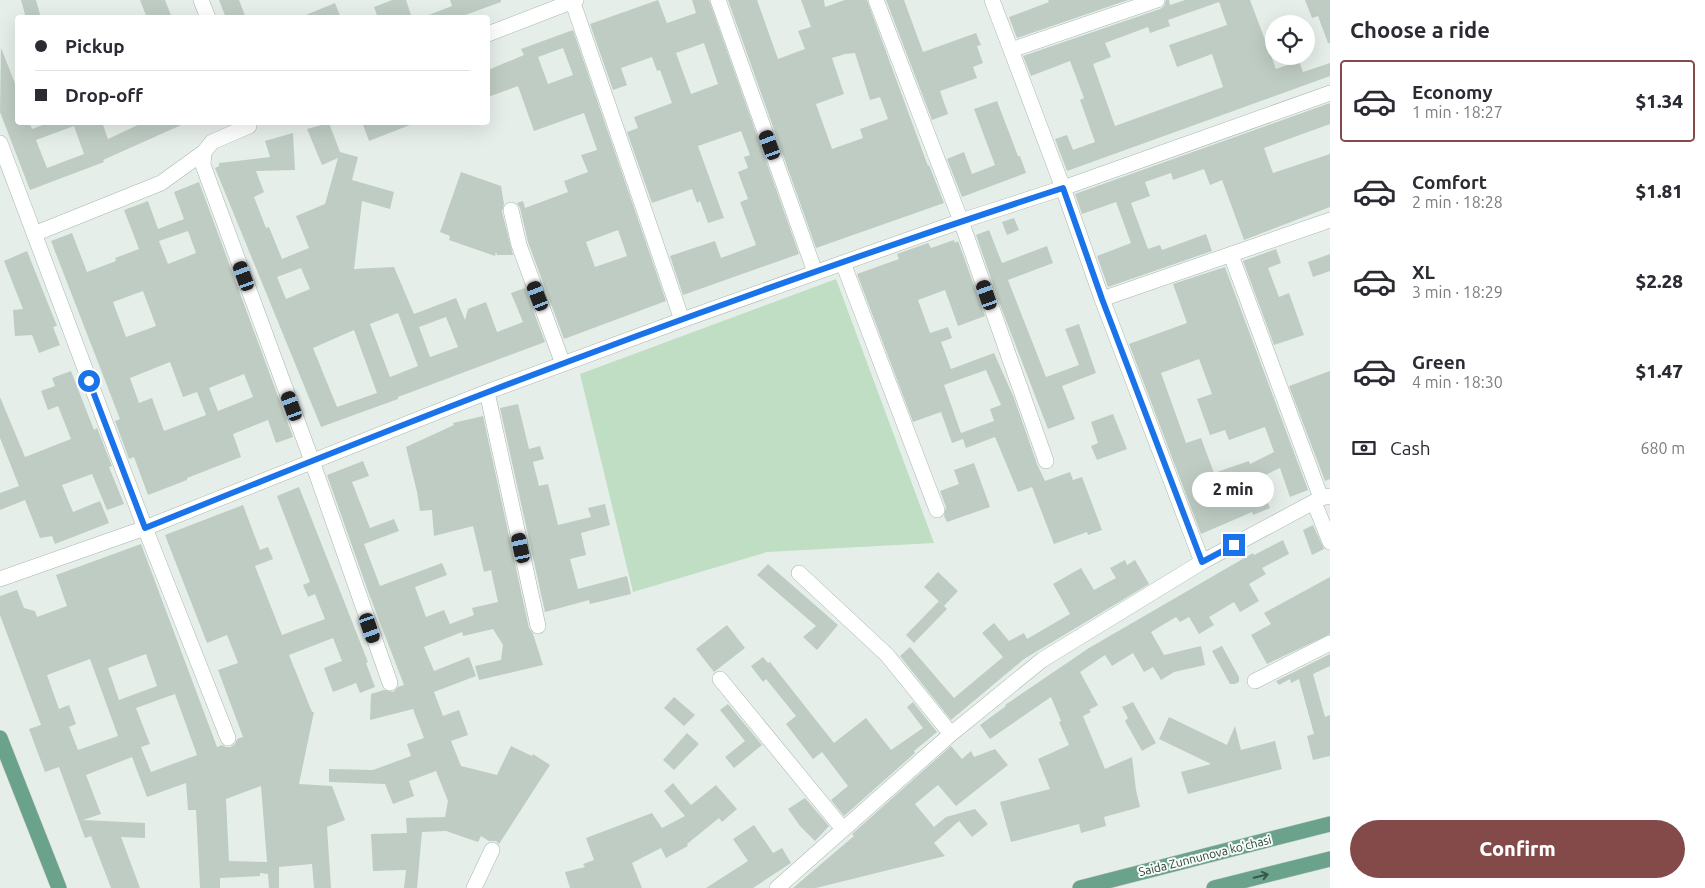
<!DOCTYPE html>
<meta charset="utf-8">
<style>
:root{--surface:#fff;--page:#f7f7f7;--text:#2b2b33;--muted:#7c7c81;--line:#e1e1e2;--accent:#834a49}
body{margin:0;font-family:Ubuntu,sans-serif;background:var(--page);color:var(--text);height:100vh;display:flex;flex-direction:column;font-size:19px;white-space:nowrap}
*{box-sizing:border-box;margin:0}
p{font-size:16px;color:var(--muted)}
.icon{flex:none;width:28px;height:28px;fill:none;stroke:currentColor;stroke-width:2;stroke-linecap:round;stroke-linejoin:round}
.map{position:relative;flex:1;overflow:hidden}
.sheet{display:flex;flex-direction:column;background:var(--surface);width:375px}
.sheet>*{flex:none}
.guide{position:absolute;left:15px;top:15px;width:475px;height:110px;border-radius:5px;box-shadow:0 5px 20px #0002;display:grid;align-content:center;height:110px;padding:0 20px;background:var(--surface)}
.fabs{position:absolute;left:1265px;top:15px;display:grid;gap:10px}
.fabs a{display:grid;place-items:center;width:50px;height:50px;border-radius:50%;background:var(--surface);box-shadow:0 5px 20px #0002;font-size:25px}
.end{position:absolute;width:22px;height:22px;margin:-11px;border:6px solid #1a73e8;background:#fff;box-shadow:0 0 0 2px #fff}
.from{border-radius:50%}
.bubble{position:absolute;height:35px;border-radius:18px;background:var(--surface);box-shadow:0 5px 20px #0002;font-size:16px;font-weight:800;line-height:35px;text-align:center}
.car{position:absolute;width:15px;height:30px;margin:-15px -8px;border-radius:6px;box-shadow:0 0 4px 1px #0007;background:linear-gradient(#222 24%,#8ab4d8 0 40%,#222 0 76%,#8ab4d8 0 86%,#222 0)}
.guide b{display:flex;align-items:center;gap:18px;height:48px;font-size:19px}
.guide b+b{border-top:1px solid var(--line)}
.guide i{width:12px;height:12px;background:var(--text)}
ul{padding:0;list-style:none}
li{display:flex;align-items:center;gap:15px;height:82px;margin:0 10px 8px;padding:0 10px;border:2px solid transparent;border-radius:5px}
li div{flex:1}
li b{display:block;font-size:19px}
li em{font-style:normal;font-weight:800}
li.active{border-color:var(--accent)}
li>.icon{width:45px;height:45px;stroke-width:1.5}
h2{padding:0 20px;font-size:22px;line-height:60px}
.pay{display:flex;align-items:center;gap:12px;height:55px;padding:0 20px;font-size:19px}
.pay p{margin-inline-start:auto}
.action{display:flex;gap:10px;margin-top:auto;padding:10px 20px}
.action a{flex:1;height:58px;border-radius:30px;background:var(--accent);color:#fff;font-size:20px;font-weight:800;line-height:58px;text-align:center}
main{display:flex;flex:1;min-height:0}
.map>svg:first-child{display:block}
</style>
<main>
<div class="map">
<svg width="1330" height="888" viewBox="0 0 1330 888">
<rect width="100%" height="100%" fill="#e6eee9"/>
<path fill="#bfdec3" d="M836,279L934,543L767,552L633,592L580,374Z"/>
<path fill="#beccc4" fill-rule="evenodd" d="M21,0H36L41,18H26Z
M140,0H165L172,18H147Z
M219,0H239L246,18H226Z
M392,0H406L412,18H378L374,7Z
M450,0H501V2L457,18H426V16L452,6Z
M658,0L667,23L696,13L692,0H709L799,254L683,295L670,256L715,241L721,258L756,245L740,202L748,199L738,172L748,168L744,157L750,155L741,131L698,146L724,218L708,223L700,201L697,203L692,189L652,203L627,132L638,128L634,117L672,103L660,70L657,71L652,57L621,68L627,85L613,90L590,24ZM704,43L718,84L691,94L676,53Z
M728,0H757L778,59L805,49L798,31L811,27L801,0H824L825,7L845,0H867L928,166L929,165L944,203L816,248ZM855,53L870,100L880,97L888,119L860,129L863,138L832,149L816,104L844,94L832,58L845,54Z
M886,0H904L923,52L976,33L981,45L977,46L983,63L973,67L977,78L940,91L948,114L932,120Z
M1048,0H1128L1017,38L1009,17L1049,2Z
M1166,0H1169L1170,5L1185,0H1250L1276,69L1299,61L1303,72L1330,63V76L1067,171L1055,139L1067,135L1073,150L1095,142L1080,100L1084,98L1070,61L1031,76L1023,56L1160,9L1164,6ZM1219,2L1227,25L1169,45L1177,67L1212,54L1223,87L1115,126L1093,64L1111,57L1105,43L1148,27L1150,33L1170,26L1168,20Z
M1305,0H1330V43H1328L1318,16L1312,18Z
M335,3L341,18H302L301,17Z
M573,30L666,301L564,339L528,242L520,208L517,203L523,201L525,208L568,192L564,181L588,172L581,155L597,150L584,113L534,131L518,86L488,97V70L524,55L521,49ZM563,48L573,75L548,84L538,57ZM618,230L627,256L595,267L586,242Z
M1,48L18,91V122H29L32,129L50,122H102L108,139L144,122H188L103,160L104,162L30,190L0,112ZM74,126L84,154L47,168L36,140Z
M997,101L1018,156H1020L1026,173L962,197L947,159L964,152L972,174L995,165L974,109Z
M1330,103V124L1264,148L1273,173L1330,154V207L1244,240L1222,180L1210,185L1204,169L1173,180L1171,173L1145,182L1150,196L1131,203L1148,249L1160,245L1162,250L1206,234L1212,251L1108,287L1097,256L1131,243L1116,202L1082,214L1075,194Z
M362,122H415V123L369,141Z
M329,123L340,152L358,157L352,180L394,192L390,209L362,201L354,269L394,267L414,314L456,298L465,320L468,309L486,302L497,332L523,322L511,293L525,288L545,342L398,397V399L321,427L215,168L219,166V163L270,157L265,141L293,133L295,170L256,171L264,192L254,197L266,228L269,227L282,259L309,248L296,216L325,204L338,158L322,165L307,129ZM301,268L310,289L286,299L277,277ZM398,313L418,366L390,377L370,324ZM446,317L458,347L430,357L419,327ZM354,330L377,393L337,407L313,348Z
M461,172L501,186L504,204L502,212L513,255H497L496,252L495,256L449,240L450,236L440,232Z
M199,182L293,437L276,443L268,420L233,434L241,457L187,478V480L148,495L134,457L129,459L115,421L120,419L51,241L72,233L87,272L116,261L115,258L139,249L124,210L148,201L158,229L184,219L174,192ZM188,231L196,253L168,264L159,241ZM143,291L156,326L126,337L113,302ZM170,362L183,397L197,392L206,415L164,431L152,398L139,403L130,378ZM244,374L253,397L218,411L209,388Z
M1014,218L1019,230L1007,235L1002,222Z
M989,230L1002,263L1047,246L1053,263L1008,280L1046,377L1079,365L1065,329L1079,324L1096,373L1062,386L1075,419L1048,429L1002,310L976,235Z
M954,240L955,243L958,241L985,316L958,326L945,290L918,300L930,333L948,327L952,338L941,342L951,369L994,353L1014,398L1037,464L1045,481L1070,472L1073,480L1082,477L1102,530L1088,535L1087,532L1054,544L1032,487L1018,492L995,437L966,448L963,439L952,443L941,412L913,422L857,274L899,259L897,254L928,243L931,248ZM986,370L1001,405L990,409L994,421L961,433L944,385Z
M1276,249L1281,263L1268,268L1279,297L1289,293L1304,335L1274,345L1243,261Z
M27,251L57,326L53,327L60,345L39,353L32,335L15,336L13,310L23,309L4,261Z
M1330,254V271L1313,277L1308,262Z
M1225,267L1308,490L1290,497L1280,468L1257,479L1270,508L1253,515L1252,512L1201,534L1129,344L1187,323L1173,284ZM1199,359L1212,394L1197,399L1210,435L1225,430L1229,440L1265,427L1274,452L1250,464L1249,461L1214,473L1201,438L1186,443L1161,373Z
M71,371L94,430L97,428L112,466L109,467L124,504L107,510L92,474L62,485L73,512L100,501L109,523L55,544L52,536L40,538L25,500L0,510V493L19,486L0,438V397L25,457L71,439L58,406L48,410L41,391L55,386L52,378Z
M1330,371V479L1325,481L1289,386Z
M518,404L529,449L540,446L544,459L533,462L539,486L548,484L558,525L591,517L588,508L605,504L610,525L581,533L586,555L570,559L578,589L627,576L631,594L590,604L589,600L545,612L500,408Z
M1113,414L1127,449L1097,460L1091,446L1098,443L1091,422Z
M483,416L529,628L533,634L543,665L479,680L475,666L501,660L503,645L493,629L463,636L462,632L424,647L434,671L469,657L476,676L434,692L443,716L459,710L468,735L451,741L461,766L497,775L511,746L532,756L533,754L550,765L499,844L496,841H489L481,836L478,842L446,831L422,832L417,888H404L406,870L373,871L371,834L407,833L406,818L445,817L448,801L436,771L409,781L414,796L393,804L385,784L329,782V769L373,770L411,756L407,744L424,738L413,709L370,720L371,694L384,690L393,692L398,687L404,685L369,594L327,475L363,461L369,476L352,482L370,528L394,519L399,531L364,544L380,586L442,563L447,575L415,587L426,617L444,610L450,624L474,615L472,608L498,602L491,570L484,572L473,526L434,536L432,510L420,511L417,492L406,447L454,425L453,423Z
M974,463L990,507L947,522L944,516L946,507L940,491L959,484L954,470Z
M299,487L368,662L366,663L375,687L360,693L356,683L333,692L324,668L342,661L333,638L289,655L312,712H314L299,784L332,786L345,820L327,827L331,888H314L312,864L279,867V888H269L268,874L260,873V876L220,878V888H200L196,810H188L186,783L147,797L132,757L86,775L101,814L83,820L145,823V838L121,837L140,888H111L91,836L85,838L59,767L45,772L29,729L41,725L0,615V596L17,590L24,608L35,611L37,617L67,606L56,575L141,544L217,747L222,745L226,747H231L235,744L237,739L243,737L218,670L238,663L227,635L207,643L165,535L243,505L260,550L268,547L273,559L255,566L282,635L325,619L315,594L308,597L303,585L310,582L277,496ZM146,654L157,686L119,700L108,668ZM90,659L118,736L78,750L69,727L76,724L69,705L59,709L47,675ZM175,694L197,755L151,772L141,747L150,744L136,708ZM261,786L267,862L229,861L226,799Z
M1313,525L1324,549L1312,555L1303,530Z
M1283,540L1289,554L1262,568L1266,574L1249,584L1259,601L1240,612L1234,602L1209,617L1214,625L1199,634L1189,617L1180,622L1176,617L1151,632L1164,655L1201,646L1205,665L1174,672L1161,680L1153,667L1144,672L1133,653L1112,666L1105,655L1080,672L1098,705L1089,710L1091,712L1083,716L1105,769L1132,757L1136,790L1140,807L1104,817L1106,826L1081,833L1079,824L1011,842L1000,802L1050,789L1038,759L1069,745L1059,722L1061,721L1051,697L990,739L980,725L1006,706L1005,705L1089,648L1253,553L1254,555Z
M1125,560L1127,565L1135,560L1149,584L1024,659L951,720L900,656L910,647L954,698L1003,657L982,633L994,623L1009,641L1024,633L1027,639L1070,614L1053,584L1081,568L1094,590L1116,578L1110,568Z
M768,564L838,625L817,650L803,637L816,626L757,575Z
M938,572L958,591L944,606L924,587Z
M1330,577V634L1267,664L1251,635L1271,624L1264,613Z
M939,601L947,609L914,643L906,635Z
M727,625L745,648L714,672L696,649Z
M1222,646L1239,677V682L1235,684H1230L1212,651Z
M1330,654V666L1313,674L1325,717L1330,715V756L1313,760L1307,736L1314,734L1299,679L1291,683L1290,679L1279,685L1276,681Z
M763,657L768,663L770,662L834,743L866,718L891,750L923,728L907,707L913,702L937,732L914,751L915,753L844,816L831,800L848,786L822,752L813,759L786,724L796,716L766,679L763,682L751,666Z
M674,697L695,715L684,726L664,708Z
M1133,702L1156,743L1142,751L1125,721L1128,718L1122,707Z
M728,704L762,745L734,768L725,757L745,741L720,710Z
M1169,717L1227,745L1235,726L1241,750L1275,741L1282,769L1188,794L1181,772L1211,764L1159,739Z
M687,733L699,744L674,770L663,760Z
M951,746L962,759L971,751L974,757L995,749L1008,765L956,806L938,785L915,804L934,827L946,817L975,809L988,824L972,837L959,821L934,843L945,856L816,888H793L854,836L852,834Z
M673,783L691,805L716,785L737,809L722,822L719,818L687,844L688,846L666,858L661,848L632,863L642,888H570L565,872L585,867L583,864L594,860L586,838L652,813L662,828L685,816L664,791Z
M805,798L829,826L815,841L800,826L788,809Z
M754,825L773,853L782,848L791,863L753,888H706L748,861L733,839Z"/>
<g fill="none" stroke-linecap="round" stroke-linejoin="round">
<defs>
<path id="minor" d="M201,0L208,18
M572,0L682,320
M718,0L815,272
M876,0L961,221L1046,461
M992,0L1011,50
M1157,0L1011,50L1063,188L1102,299L1202,562
M488,34L576,0
M249,126L212,142L204,152L203,165L312,461L390,683
M0,143L145,528L228,738
M511,210L519,245L563,364
M34,234L161,183L204,152
M1231,255L1321,498
M843,263L937,510
M1102,299L1330,220
M487,392L538,626
M1314,502L1330,542
M799,573L887,655L951,734
M0,579L145,528L487,392L682,320L961,221L1063,188L1330,93
M720,679L843,829
M1255,681L1330,643
M474,888L492,850
M777,888L951,734L1042,660L1202,562L1321,498L1330,496"/>
<path id="major" d="M0,738L59,888
M1080,888L1330,824
M1214,888L1330,859"/>
</defs>
<use href="#minor" stroke="#a8b6af" stroke-width="16"/>
<use href="#major" stroke="#c2cac6" stroke-width="16"/>
<use href="#minor" stroke="#fff" stroke-width="15"/>
<use href="#major" stroke="#6ba28c" stroke-width="15"/>
</g>
<defs><path id="oneway-shaft" d="M-6 0H5M1.5-3L5.5 0L1.5 3" fill="none" stroke-width="1.6" stroke-linecap="round" stroke-linejoin="round" transform="scale(1.25)"/></defs>
<use stroke="#36584b" href="#oneway-shaft" transform="translate(1261 876) rotate(-14)"/>
<g fill="none" stroke-linecap="round" stroke-linejoin="round">
<path stroke="#1a73e8" stroke-width="6" d="M89,381L145,528C259,482 373,436 488,392C678,319 869,251 1063,188L1102,299L1202,562L1234,545"/>
</g>
<g text-anchor="middle" stroke-width="4" stroke-linejoin="round" paint-order="stroke">
<g font-size="12" fill="#254035" stroke="#f6faf8">
<text transform="translate(1205 856) rotate(-14)" y="4">Saida Zunnunova ko'chasi</text>
</g>
</g>
</svg>
<div class="fabs">
<a><svg class="icon" aria-label="locate" viewBox="0 0 24 24"><circle cx="12" cy="12" r="6"/><path d="M12 2v4M12 18v4M2 12h4M18 12h4"/></svg></a>
</div>
<i class="end from" style="left:89px;top:381px"></i>
<i class="end" style="left:1234px;top:545px"></i>
<div class="bubble" style="left:1192px;top:472px;width:82px">2 min</div>
<i class="car" style="left:770px;top:145px;rotate:340deg"></i>
<i class="car" style="left:244px;top:276px;rotate:340deg"></i>
<i class="car" style="left:987px;top:295px;rotate:341deg"></i>
<i class="car" style="left:538px;top:296px;rotate:339deg"></i>
<i class="car" style="left:292px;top:406px;rotate:340deg"></i>
<i class="car" style="left:521px;top:548px;rotate:348deg"></i>
<i class="car" style="left:370px;top:628px;rotate:161deg"></i>
<div class="guide">
<b><i class="from"></i>Pickup</b>
<b><i></i>Drop-off</b>
</div>
</div>
<section class="sheet">
<h2>Choose a ride</h2>
<ul>
<li class="active"><svg class="icon" aria-label="car" viewBox="0 0 24 24"><path d="M5 17H2v-5l4-1 3-4h7l3 4 3 1v5h-3M9 17h6M6 11h13"/><circle cx="7" cy="17" r="2"/><circle cx="17" cy="17" r="2"/></svg><div><b>Economy</b><p>1 min · 18:27</p></div><em>$1.34</em></li>
<li><svg class="icon" aria-label="car" viewBox="0 0 24 24"><path d="M5 17H2v-5l4-1 3-4h7l3 4 3 1v5h-3M9 17h6M6 11h13"/><circle cx="7" cy="17" r="2"/><circle cx="17" cy="17" r="2"/></svg><div><b>Comfort</b><p>2 min · 18:28</p></div><em>$1.81</em></li>
<li><svg class="icon" aria-label="car" viewBox="0 0 24 24"><path d="M5 17H2v-5l4-1 3-4h7l3 4 3 1v5h-3M9 17h6M6 11h13"/><circle cx="7" cy="17" r="2"/><circle cx="17" cy="17" r="2"/></svg><div><b>XL</b><p>3 min · 18:29</p></div><em>$2.28</em></li>
<li><svg class="icon" aria-label="car" viewBox="0 0 24 24"><path d="M5 17H2v-5l4-1 3-4h7l3 4 3 1v5h-3M9 17h6M6 11h13"/><circle cx="7" cy="17" r="2"/><circle cx="17" cy="17" r="2"/></svg><div><b>Green</b><p>4 min · 18:30</p></div><em>$1.47</em></li>
</ul>
<div class="pay"><svg class="icon" aria-label="cash" viewBox="0 0 24 24"><path d="M3 7h18v10H3z"/><circle cx="12" cy="12" r="2"/></svg>Cash<p>680 m</p></div>
<div class="action"><a>Confirm</a></div>
</section>
</main>
